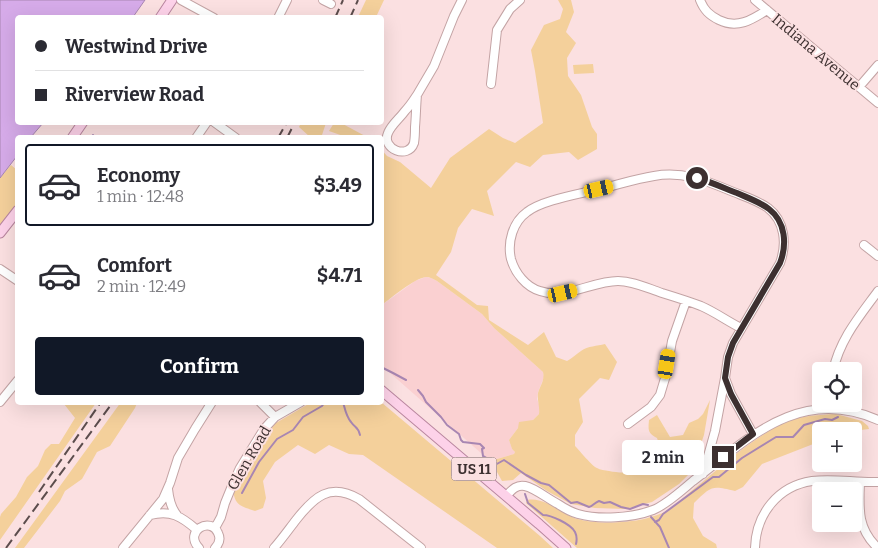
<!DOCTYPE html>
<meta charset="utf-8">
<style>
:root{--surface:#fff;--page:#f7f7f7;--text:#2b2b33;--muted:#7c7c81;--line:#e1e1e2;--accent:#111827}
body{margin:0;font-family:Bitter,serif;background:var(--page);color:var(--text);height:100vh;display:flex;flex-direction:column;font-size:19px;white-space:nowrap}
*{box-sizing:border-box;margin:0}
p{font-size:16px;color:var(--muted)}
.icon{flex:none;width:28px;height:28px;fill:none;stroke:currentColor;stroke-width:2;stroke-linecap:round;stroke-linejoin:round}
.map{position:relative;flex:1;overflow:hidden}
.details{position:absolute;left:15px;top:135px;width:369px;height:270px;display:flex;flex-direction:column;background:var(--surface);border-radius:5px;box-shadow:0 5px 20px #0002}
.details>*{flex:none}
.hud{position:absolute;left:15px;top:15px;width:369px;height:110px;border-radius:5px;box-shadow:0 5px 20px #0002;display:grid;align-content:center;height:110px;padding:0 20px;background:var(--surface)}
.buttons{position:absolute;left:812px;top:362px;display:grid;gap:10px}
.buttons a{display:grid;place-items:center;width:50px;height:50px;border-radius:5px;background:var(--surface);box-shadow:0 5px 20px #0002;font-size:25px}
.end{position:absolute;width:22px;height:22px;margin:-11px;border:6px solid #3d3030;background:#fff;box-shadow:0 0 0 2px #fff}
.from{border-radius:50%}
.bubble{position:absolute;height:35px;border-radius:5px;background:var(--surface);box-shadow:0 5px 20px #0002;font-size:16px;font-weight:700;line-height:35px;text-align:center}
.car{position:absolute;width:15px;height:30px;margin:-15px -8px;border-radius:6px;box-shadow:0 0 4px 1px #0007;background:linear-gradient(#f5c518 24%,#345 0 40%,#f5c518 0 76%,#345 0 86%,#f5c518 0)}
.hud b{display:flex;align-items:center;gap:18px;height:48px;font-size:19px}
.hud b+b{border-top:1px solid var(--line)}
.hud i{width:12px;height:12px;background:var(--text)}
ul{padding:9px 0 0;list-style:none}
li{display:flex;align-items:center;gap:15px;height:82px;margin:0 10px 8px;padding:0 10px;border:2px solid transparent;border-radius:5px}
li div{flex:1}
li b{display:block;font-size:19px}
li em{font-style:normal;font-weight:700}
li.active{border-color:var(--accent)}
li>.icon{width:45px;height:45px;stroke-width:1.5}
.button{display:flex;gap:10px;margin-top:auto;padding:10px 20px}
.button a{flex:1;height:58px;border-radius:5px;background:var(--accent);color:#fff;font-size:20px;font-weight:700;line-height:58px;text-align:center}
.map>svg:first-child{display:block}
</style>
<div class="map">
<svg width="878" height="548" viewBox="0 0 878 548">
<rect width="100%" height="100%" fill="#fbe0e1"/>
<path fill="#fad0d1" d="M426,277L431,278L437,281L482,314L494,328L543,372L544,377L538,392L537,399L540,407L539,414L533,420L518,428L509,440L512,449L515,452L514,454L490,461L381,365L382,305L415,281Z"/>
<path fill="#f4d09b" d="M366,0H384L376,17H358Z
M558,0H571L574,12L566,32L576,43L567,58L568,76L581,95L592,127L597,134V149L578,160L569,152L543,155L530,167L516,162L487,191L494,216L472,209L458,228L451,252L436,275L477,305L488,306L489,320L528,345L544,332L556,357L567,361C573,358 576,354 581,351C588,346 597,346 605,344L617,362L609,380L600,378L579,399L583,422L575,435V446C580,451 592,466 597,468C600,470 605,470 609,471C629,475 644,471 659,457L660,447L657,438C648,433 648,431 649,420L657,415L670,437L683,435L689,423L698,419L703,414L710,400L704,435L691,472L679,484L652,502L625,509L595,508L571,504L547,491L521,473L513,480L502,481L497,472L489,467L490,461L514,454L515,452L512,449L509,440L518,428L519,422L533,420L539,414C540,407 537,400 538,393C540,386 545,380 543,372L494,328L482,314L437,281C433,279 430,277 426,277C415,278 391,298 382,305L381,307V149L387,156L400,162L431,188L450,158L489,129L503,138L515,143L543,123L535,71L531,50L544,25L560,19L563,9Z
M593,64L594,73L574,74L573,65Z
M301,123V122L326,123L321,138L310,137L299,127Z
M334,123H341L367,137H346L329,131Z
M11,165L17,170V203L0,226V178Z
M121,402L137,403L135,408L110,446L97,452L82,479L65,491L60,501L24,548H15Z
M381,402L540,536L553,548H497L363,455L349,454L329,445L315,454L298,445L275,462L263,481L266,498L263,508L255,511C241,506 235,506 233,490L262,440L276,423L310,403Z
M65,403H96L0,540V517L1,514L16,497L27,477L38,466L45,450L51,444H59L75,418L64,404Z
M836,414L862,421L868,426L869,429L853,431H821V441L762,464L743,487L735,491C712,485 711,486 694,503L693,518L703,536L716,544L717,548H577L526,503L527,500C544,497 558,511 572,517C590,525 625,523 644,519C651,517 662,514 669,510C678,503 686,495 695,488C723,465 754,436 787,422C802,415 819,415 836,414Z"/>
<path fill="#d6abe9" stroke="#a886b2" d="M0,0H145L133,17L18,18V122L43,123L31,137L18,138L17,156L0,178Z"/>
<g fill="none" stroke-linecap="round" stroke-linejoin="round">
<path stroke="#a886b2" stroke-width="2" d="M93,135L95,138
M381,367L393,373L406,380
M418,390L423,396L426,402L441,417L447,425L459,434L461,440L463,442L480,444L484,448L482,449L483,456C489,459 491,462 495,465L504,460L526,475L541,483L549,485L571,503L577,502L589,507C593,506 594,503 599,501L604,503L610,502L621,507L630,509L643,504L648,505
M343,402C345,409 346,416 351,422C355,428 358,426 360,435
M242,493L259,462L277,439L293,430L303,417L322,406L325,402
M525,494L528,503L543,515C551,515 571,524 575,532C577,536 577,540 576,544
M651,517L660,527L669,548
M655,522L659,520L663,514L713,477H719L742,458L776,437H793L804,425L825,419L832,420L838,417"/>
<defs>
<path id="minor" d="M181,0L214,18
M323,0L331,4
M700,0C704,10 709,15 719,20C737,29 752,20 767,10
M755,0L878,103
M278,18L287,0
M491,84L497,30L510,9L520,0
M859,87L878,65
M417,95C416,106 416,116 415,127C415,132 415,137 414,143C408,160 381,149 388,133C391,125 400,118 405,111C410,106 413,101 417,95Z
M417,95L434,66L454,16L462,0
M214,122L236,138
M196,138L207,122
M864,245L878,256
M0,269L18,281
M741,328C727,321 715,312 701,306C688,301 675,297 662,293C647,288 633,281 618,281C592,281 566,300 540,291C526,287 515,273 511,259C507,242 513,222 527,212C542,200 580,194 599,189C617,185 635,179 654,176C682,171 705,180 731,191C743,196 757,200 768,208C785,221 787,244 780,263L733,343L728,357L725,378L731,394L753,434
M833,371C840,339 859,317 878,291
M0,402L18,380
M260,402L275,417
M628,424L651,407L660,395L666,375L672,341L686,301
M703,474L715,431L725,378
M860,482C859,508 857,529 878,548
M168,489C169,499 171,508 177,515
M506,496C511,491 516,484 525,486C535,488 548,499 558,504C564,508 571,512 578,514C599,520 632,518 653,510C666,505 682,490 693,481C750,437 800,386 878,420
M150,515C171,510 181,516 197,530
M215,528L221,517L225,503L234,481L240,468L264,429L275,417L301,402
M123,548L163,499L170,483L178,458L195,429L212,402
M199,548C183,531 211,516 218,533C221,539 219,544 215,548
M274,548C282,539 289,529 296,520C314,497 330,482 359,499L421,548
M755,548C756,514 778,486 812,481C834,478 856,483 878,482"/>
<path id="major" d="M160,18L172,0
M72,138L83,122
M0,233L18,210
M381,390L539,524L566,548"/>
</defs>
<use href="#minor" stroke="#c3a3a4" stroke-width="10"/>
<use href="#major" stroke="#b9869f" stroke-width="11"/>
<use href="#minor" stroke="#fff" stroke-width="8"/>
<use href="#major" stroke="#fdd2e9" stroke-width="9"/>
<path stroke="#5c4d4d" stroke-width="2" stroke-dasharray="10 5" stroke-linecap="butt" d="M335,18L343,0
M350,18L358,0
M278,138L287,122
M287,138L295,122
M39,492L101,402
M6,548L113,402"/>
</g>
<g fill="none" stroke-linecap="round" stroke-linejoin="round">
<path stroke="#3d3030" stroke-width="6" d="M697,178C711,182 724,188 737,193C748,198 760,202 769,209C786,222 787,245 780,263L733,343L728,357L725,378L731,394L753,434L723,457"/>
</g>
<g text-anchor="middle" stroke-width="4" stroke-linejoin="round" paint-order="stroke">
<rect fill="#fbe0e1" stroke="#766565" stroke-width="1" x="451.5" y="457.5" width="45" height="23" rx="4"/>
<g font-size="14" font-weight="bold" fill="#3d3030">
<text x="474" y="474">US 11</text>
</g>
<g font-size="15" fill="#3d3030" stroke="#fbe0e1">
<text transform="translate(816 52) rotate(40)" y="5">Indiana Avenue</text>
<text transform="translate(249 458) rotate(-60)" y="5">Glen Road</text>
</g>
</g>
</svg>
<div class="buttons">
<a><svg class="icon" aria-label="locate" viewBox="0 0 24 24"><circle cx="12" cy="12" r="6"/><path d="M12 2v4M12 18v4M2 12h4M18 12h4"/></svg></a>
<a>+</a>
<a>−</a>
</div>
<i class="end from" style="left:697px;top:178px"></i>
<i class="end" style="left:723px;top:457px"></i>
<div class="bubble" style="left:622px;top:440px;width:82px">2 min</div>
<i class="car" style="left:599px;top:189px;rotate:77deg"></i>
<i class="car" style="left:563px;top:293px;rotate:77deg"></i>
<i class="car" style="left:667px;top:364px;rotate:9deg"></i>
<div class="hud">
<b><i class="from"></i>Westwind Drive</b>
<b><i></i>Riverview Road</b>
</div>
<section class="details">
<ul>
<li class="active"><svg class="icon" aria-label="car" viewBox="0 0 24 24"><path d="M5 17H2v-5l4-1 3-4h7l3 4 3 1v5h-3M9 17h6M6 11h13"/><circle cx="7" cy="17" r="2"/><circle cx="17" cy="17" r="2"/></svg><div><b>Economy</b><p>1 min · 12:48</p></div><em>$3.49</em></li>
<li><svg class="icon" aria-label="car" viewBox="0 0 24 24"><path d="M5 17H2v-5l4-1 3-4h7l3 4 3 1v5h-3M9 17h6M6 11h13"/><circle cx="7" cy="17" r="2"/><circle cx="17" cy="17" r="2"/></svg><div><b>Comfort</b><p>2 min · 12:49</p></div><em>$4.71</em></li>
</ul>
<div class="button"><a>Confirm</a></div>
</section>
</div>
